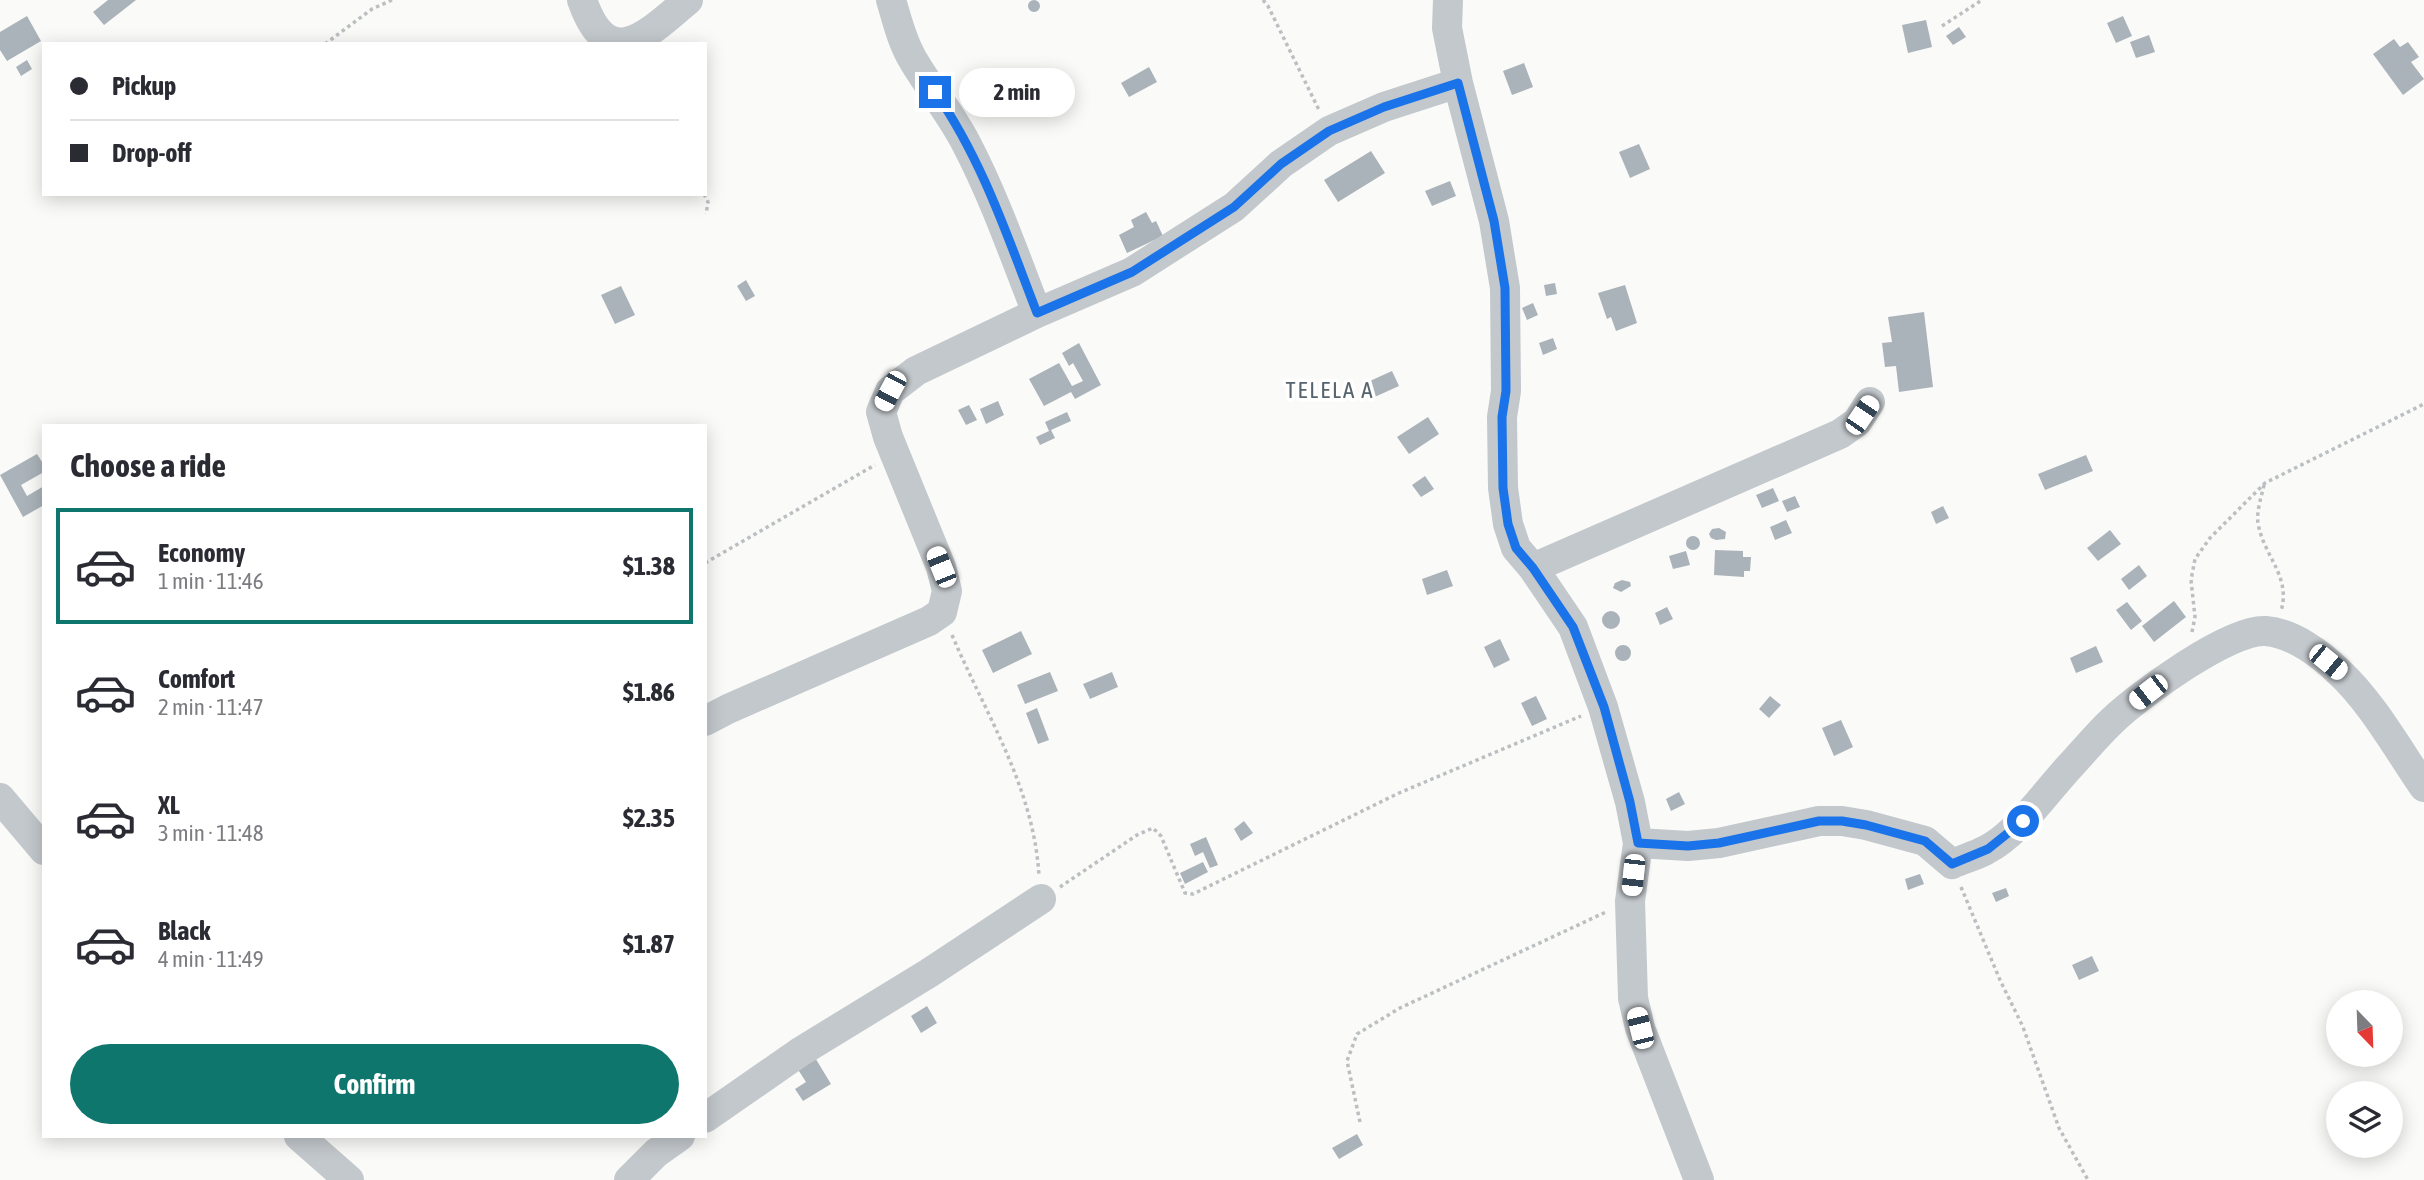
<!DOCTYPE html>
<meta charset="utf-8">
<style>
:root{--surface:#fff;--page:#f7f7f7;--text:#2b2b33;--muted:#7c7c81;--line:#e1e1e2;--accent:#0f766e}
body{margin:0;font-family:"Asap Condensed",sans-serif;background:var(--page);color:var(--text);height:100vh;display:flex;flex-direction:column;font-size:26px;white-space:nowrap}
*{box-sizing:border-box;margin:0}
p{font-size:23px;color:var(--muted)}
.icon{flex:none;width:38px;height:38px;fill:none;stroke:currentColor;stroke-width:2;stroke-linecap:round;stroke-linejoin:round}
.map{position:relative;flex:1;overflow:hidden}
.side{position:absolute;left:42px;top:424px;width:665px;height:714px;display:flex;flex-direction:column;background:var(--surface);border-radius:0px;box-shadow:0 4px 18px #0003}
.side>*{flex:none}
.top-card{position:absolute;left:42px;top:42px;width:665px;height:154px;border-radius:0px;box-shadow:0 4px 18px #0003;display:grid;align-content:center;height:154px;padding:0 28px;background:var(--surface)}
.needle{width:46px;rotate:157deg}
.buttons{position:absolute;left:2326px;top:990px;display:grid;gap:14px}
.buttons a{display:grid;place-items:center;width:77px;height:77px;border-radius:50%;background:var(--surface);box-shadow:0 4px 18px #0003;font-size:35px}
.end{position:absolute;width:32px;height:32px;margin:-16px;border:9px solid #1a73e8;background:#fff;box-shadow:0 0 0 4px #fff}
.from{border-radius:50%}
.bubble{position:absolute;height:49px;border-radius:24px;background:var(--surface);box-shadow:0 4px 18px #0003;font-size:23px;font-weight:700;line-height:49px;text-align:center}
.car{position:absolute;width:21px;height:42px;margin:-21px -10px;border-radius:9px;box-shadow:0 0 5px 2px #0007;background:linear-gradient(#fff 24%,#345 0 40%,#fff 0 76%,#345 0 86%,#fff 0)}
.top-card b{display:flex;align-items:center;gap:24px;height:66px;font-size:26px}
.top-card b+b{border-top:2px solid var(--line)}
.top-card i{width:18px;height:18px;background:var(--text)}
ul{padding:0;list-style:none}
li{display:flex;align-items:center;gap:21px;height:116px;margin:0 14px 10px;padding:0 14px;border:4px solid transparent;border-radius:0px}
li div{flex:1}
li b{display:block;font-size:26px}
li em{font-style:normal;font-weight:700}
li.on{border-color:var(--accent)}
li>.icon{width:63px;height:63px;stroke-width:1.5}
h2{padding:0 28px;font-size:32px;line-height:84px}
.button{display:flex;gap:14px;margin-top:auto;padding:14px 28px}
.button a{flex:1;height:80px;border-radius:42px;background:var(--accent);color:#fff;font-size:28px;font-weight:700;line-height:80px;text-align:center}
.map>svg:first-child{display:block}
</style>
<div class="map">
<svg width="2424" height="1180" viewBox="0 0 2424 1180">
<rect width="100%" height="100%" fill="#fafaf8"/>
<path fill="#aab3b9" d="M1028 6a6 6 0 1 1 12 0a6 6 0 1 1-12 0Z
M108,0H136L104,25L93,12Z
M27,16L41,41L7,61L0,50V32Z
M2123,16L2132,36L2116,43L2107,23Z
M1926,20L1932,47L1908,53L1902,25Z
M1959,27L1966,37L1953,45L1946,36Z
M2149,35L2155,52L2136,58L2130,42Z
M2394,39L2400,47L2408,42L2419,57L2411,62L2424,79L2403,95L2373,54Z
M27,60L32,69L21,76L16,67Z
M1524,63L1533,87L1512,95L1503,71Z
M1149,67L1157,82L1129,97L1121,83Z
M1639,144L1650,169L1630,178L1619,152Z
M1371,151L1385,173L1338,202L1324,180Z
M1450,181L1456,196L1432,206L1425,191Z
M1146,212L1152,223L1156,221L1163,236L1127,253L1119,235L1134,227L1131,220Z
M746,280L755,296L746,301L737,286Z
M1555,283L1557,294L1546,296L1544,285Z
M1625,285L1637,323L1616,331L1611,317L1607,319L1598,293Z
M621,286L635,315L615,324L601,295Z
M1533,303L1538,315L1527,320L1522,308Z
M1924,312L1933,387L1899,392L1896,366L1885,367L1882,343L1892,342L1888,317Z
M1553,338L1557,349L1543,355L1539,343Z
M1079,343L1101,385L1075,399L1071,392L1044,406L1029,379L1059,363L1072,386L1083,381L1073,363L1069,366L1062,353Z
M1392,371L1399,386L1368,400L1361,385Z
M998,401L1004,415L986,424L980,409Z
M969,405L977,420L966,425L958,410Z
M1067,412L1071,421L1051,430L1055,438L1040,445L1036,437L1049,431L1045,422Z
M1428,417L1439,434L1409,454L1397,437Z
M37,454L44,465V472L21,485L27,496L44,486V505L23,517L0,475Z
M2086,455L2093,471L2045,490L2038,474Z
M1425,476L1434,489L1421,497L1412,485Z
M1773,488L1779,501L1762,508L1756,495Z
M1795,496L1800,507L1787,512L1782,501Z
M1943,506L1949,518L1936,524L1931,512Z
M1786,520L1792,533L1775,540L1770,527Z
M1719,528L1726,532L1725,539L1716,540L1711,538L1709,534L1712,529Z
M2110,530L2121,544L2098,561L2087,548Z
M1686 543a7 7 0 1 1 14 0a7 7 0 1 1-14 0Z
M1715,550L1743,551V557H1751L1750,571H1744V577L1714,575Z
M1686,551L1690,565L1673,569L1669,556Z
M2139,565L2147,576L2129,590L2121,579Z
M1447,570L1453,586L1427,595L1422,579Z
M1622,580L1630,582L1631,586L1621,592L1613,588L1615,583Z
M2174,601L2186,617L2154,642L2142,626Z
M2127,602L2142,621L2131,630L2116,610Z
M1667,607L1673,619L1660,625L1655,613Z
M1602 620a9 9 0 1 1 18 0a9 9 0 1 1-18 0Z
M1021,631L1032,654L993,673L982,650Z
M1500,639L1510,660L1494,668L1484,647Z
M1615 653a8 8 0 1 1 16 0a8 8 0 1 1-16 0Z
M2096,646L2103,662L2076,673L2070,658Z
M1050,672L1058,691L1025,704L1017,685Z
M1112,672L1118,687L1090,699L1083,684Z
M1536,696L1547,719L1532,726L1521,703Z
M1770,696L1781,705L1769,718L1759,709Z
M1037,708L1049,740L1038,744L1026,713Z
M1841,720L1853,747L1834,756L1822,728Z
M1679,792L1685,804L1671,811L1666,799Z
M1244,821L1253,833L1241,841L1234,829Z
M1206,837L1218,865L1210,868L1203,852L1195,856L1190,844Z
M1203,862L1208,872L1185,884L1180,873Z
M1920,874L1924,884L1908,890L1905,879Z
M2006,888L2009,896L1996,902L1992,893Z
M2092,956L2099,971L2079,980L2072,965Z
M927,1006L937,1023L921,1033L911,1016Z
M814,1056L831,1084L803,1101L795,1089L806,1082L797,1068Z
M1357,1134L1363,1145L1339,1159L1332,1148Z"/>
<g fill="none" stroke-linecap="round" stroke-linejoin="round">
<path stroke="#bbbfc2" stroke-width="3.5" stroke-dasharray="3.5 3.5" stroke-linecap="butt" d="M1263,0L1268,6L1319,110
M1942,26L1982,0
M325,44L372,9L392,0
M704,194L708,202L706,214
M2264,485C2261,499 2255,514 2259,528C2266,558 2291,578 2281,611
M705,563L875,465
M2192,632L2195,617L2191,580L2195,559L2210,538L2265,483L2424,404
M952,635C986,715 1034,788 1039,876
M1060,887L1137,835L1153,828L1161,836L1185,893L1193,894L1399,793L1581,716
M1961,887L2000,980L2023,1027L2059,1128L2088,1180
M1360,1122L1347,1061L1357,1034L1400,1008L1606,912"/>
<path stroke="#c3c8cc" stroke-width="30" d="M582,0C608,75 647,35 688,0
M891,0C897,20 902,42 913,60C930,89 952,115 967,145C995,199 1015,257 1037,313
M1448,0L1447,28L1458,83L1494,221L1505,288L1506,391L1502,417L1503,488L1508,524L1516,548L1533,568L1573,627L1603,707L1630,802L1638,843L1630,901L1633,998L1640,1028L1699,1180
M1533,568L1840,434L1857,422L1870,402
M705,721L728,709L929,621L942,612L947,591L941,567L888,437L881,412L890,391L916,371L1037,313L1132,272L1234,207L1281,164L1329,131L1384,107L1458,83
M0,798L44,850
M1638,843L1688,846L1719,843L1819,821H1842L1866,825L1925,841L1952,864C1963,859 1975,856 1986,850C2019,833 2047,790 2072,764C2085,750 2098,734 2112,721C2138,696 2230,628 2266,631C2292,633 2321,654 2339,672C2371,701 2399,751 2424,787
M705,1118L800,1052L929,973L1041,899
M299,1136L349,1180
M629,1180L656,1153L680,1136"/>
</g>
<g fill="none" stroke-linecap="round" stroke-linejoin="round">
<path stroke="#1a73e8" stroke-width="9" d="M935,92C982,159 1008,238 1037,313L1132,272L1234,207L1281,164L1329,131L1384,107L1458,83L1494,221L1505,288L1506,391L1502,417L1503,488L1508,524L1516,548L1533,568L1573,627L1604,707L1630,802L1638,843L1688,846L1719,843L1819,821H1842L1866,825L1925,841L1952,864L1988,849L2023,821"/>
</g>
<g text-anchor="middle" stroke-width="7" stroke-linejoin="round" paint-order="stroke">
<g font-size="23" letter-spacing="2" fill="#57646e" stroke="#fff">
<text x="1330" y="398">TELELA A</text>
</g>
</g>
</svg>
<div class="buttons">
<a><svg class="needle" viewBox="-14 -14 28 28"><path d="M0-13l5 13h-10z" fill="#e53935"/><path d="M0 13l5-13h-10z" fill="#7c7c81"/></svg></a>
<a><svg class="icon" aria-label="layers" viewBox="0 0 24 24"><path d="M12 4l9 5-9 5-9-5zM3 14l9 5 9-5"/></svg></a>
</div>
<i class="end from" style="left:2023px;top:821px"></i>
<i class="end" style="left:935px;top:92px"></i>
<div class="bubble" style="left:959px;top:68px;width:116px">2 min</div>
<i class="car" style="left:890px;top:391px;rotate:208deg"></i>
<i class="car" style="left:1862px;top:415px;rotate:34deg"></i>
<i class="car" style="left:941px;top:567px;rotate:338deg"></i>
<i class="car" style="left:2328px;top:662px;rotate:129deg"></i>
<i class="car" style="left:2148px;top:692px;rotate:232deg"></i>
<i class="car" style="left:1633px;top:875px;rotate:186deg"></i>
<i class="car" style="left:1640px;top:1028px;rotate:346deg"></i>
<div class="top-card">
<b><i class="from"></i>Pickup</b>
<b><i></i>Drop-off</b>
</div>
<section class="side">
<h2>Choose a ride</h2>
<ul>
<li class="on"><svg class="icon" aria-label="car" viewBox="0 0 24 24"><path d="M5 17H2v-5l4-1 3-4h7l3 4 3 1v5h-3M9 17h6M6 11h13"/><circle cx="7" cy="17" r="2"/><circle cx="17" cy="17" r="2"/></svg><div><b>Economy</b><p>1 min · 11:46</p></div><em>$1.38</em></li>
<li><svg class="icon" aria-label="car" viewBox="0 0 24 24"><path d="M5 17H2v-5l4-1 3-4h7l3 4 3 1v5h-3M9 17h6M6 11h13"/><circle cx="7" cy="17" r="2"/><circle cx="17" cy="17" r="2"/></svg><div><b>Comfort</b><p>2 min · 11:47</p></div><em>$1.86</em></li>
<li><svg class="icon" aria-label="car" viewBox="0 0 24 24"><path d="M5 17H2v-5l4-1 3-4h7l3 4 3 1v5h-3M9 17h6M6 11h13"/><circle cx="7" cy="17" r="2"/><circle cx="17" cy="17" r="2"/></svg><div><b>XL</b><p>3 min · 11:48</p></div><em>$2.35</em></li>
<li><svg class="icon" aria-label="car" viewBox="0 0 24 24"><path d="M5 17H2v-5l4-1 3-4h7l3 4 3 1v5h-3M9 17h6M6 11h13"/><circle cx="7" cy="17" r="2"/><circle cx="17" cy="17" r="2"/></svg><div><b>Black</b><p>4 min · 11:49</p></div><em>$1.87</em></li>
</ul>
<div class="button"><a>Confirm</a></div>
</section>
</div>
